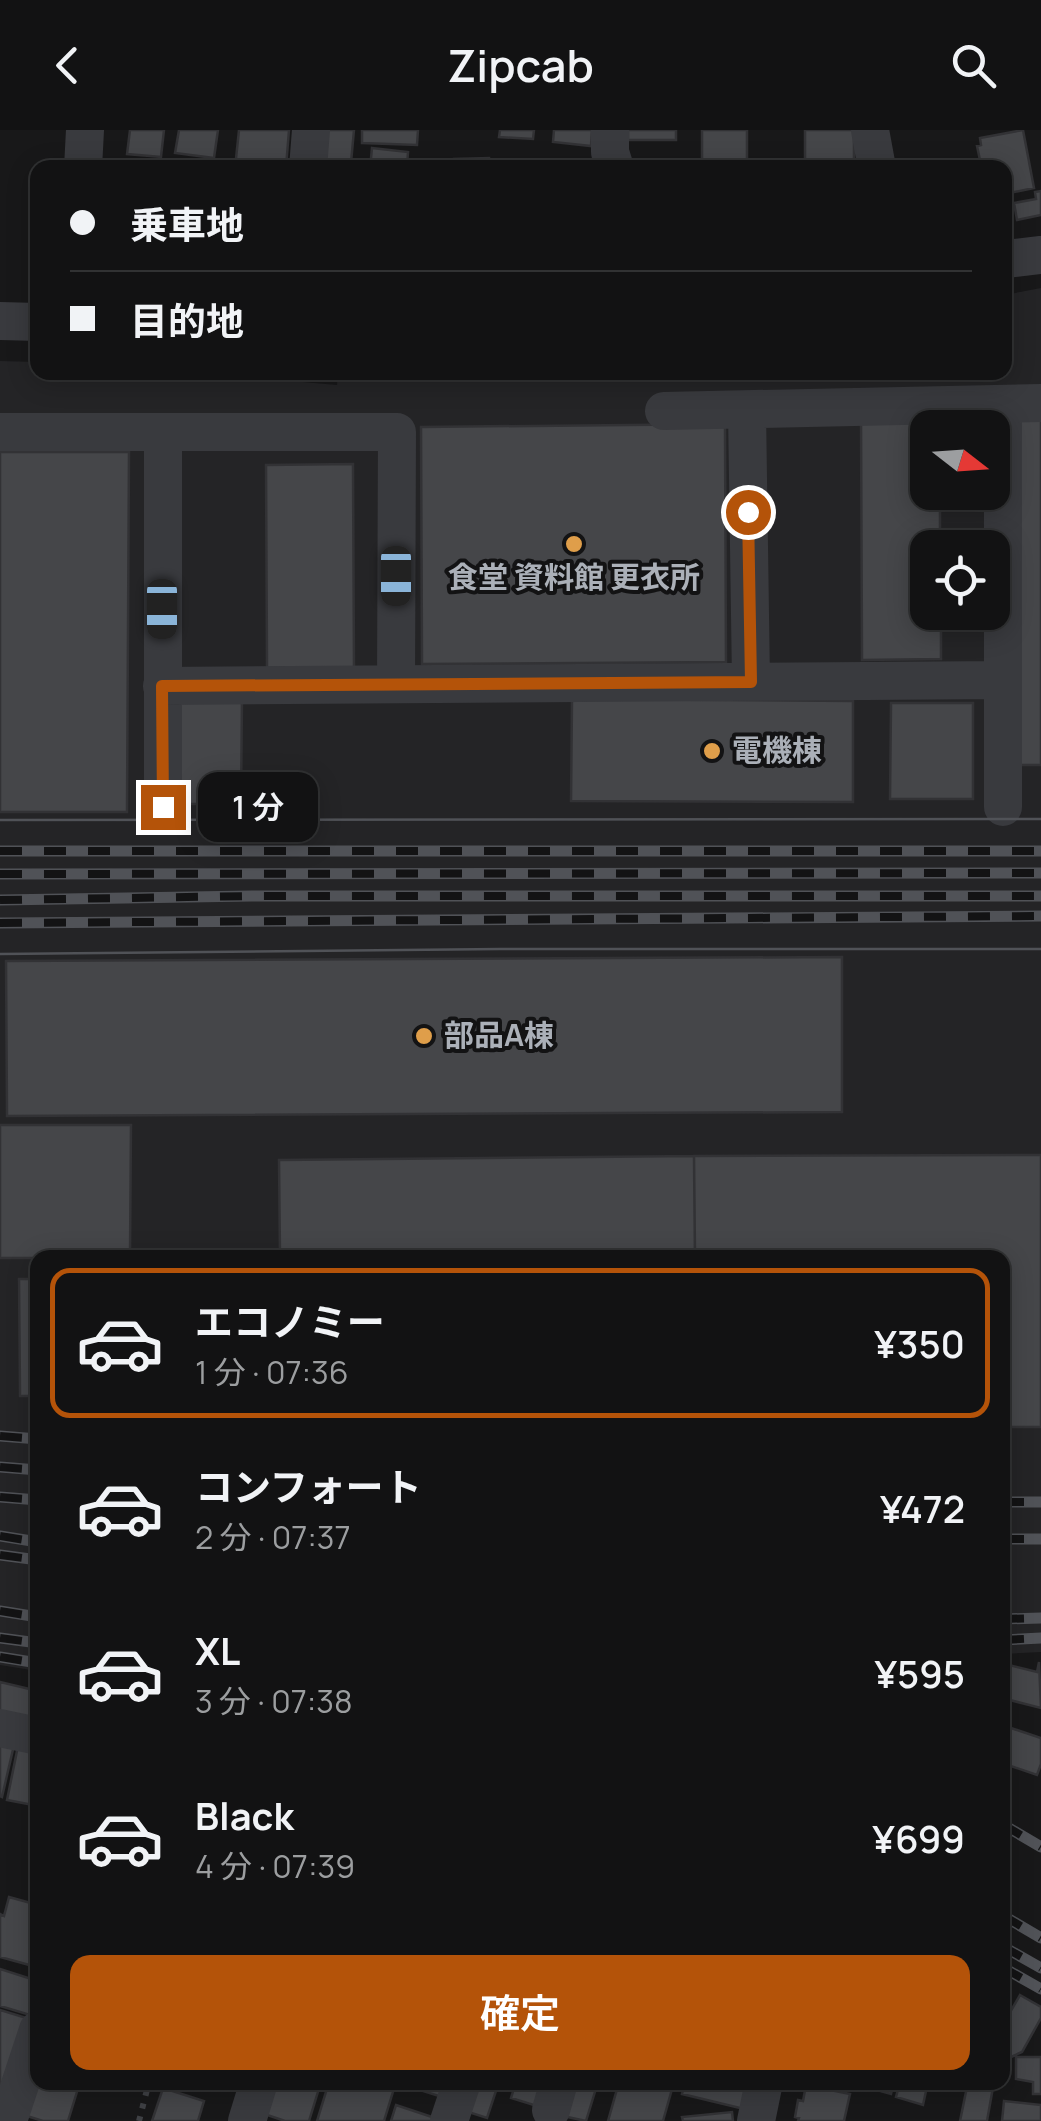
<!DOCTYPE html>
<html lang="ja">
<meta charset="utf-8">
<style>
:root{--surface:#121213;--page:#1f2021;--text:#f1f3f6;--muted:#9c9ea0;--line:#313233;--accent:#b45309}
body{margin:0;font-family:Manrope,"Noto Sans JP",sans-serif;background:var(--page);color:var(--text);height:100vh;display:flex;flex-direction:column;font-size:38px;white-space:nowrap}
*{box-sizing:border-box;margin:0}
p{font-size:32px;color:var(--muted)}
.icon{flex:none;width:55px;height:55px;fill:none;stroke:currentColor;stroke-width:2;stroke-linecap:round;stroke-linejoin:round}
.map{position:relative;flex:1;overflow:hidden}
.details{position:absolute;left:30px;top:1120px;width:980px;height:840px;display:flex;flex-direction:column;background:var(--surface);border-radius:20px;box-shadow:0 5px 25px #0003,0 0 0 2px var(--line)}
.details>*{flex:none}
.banner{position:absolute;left:30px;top:30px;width:982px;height:220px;border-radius:20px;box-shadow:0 5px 25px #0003,0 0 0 2px var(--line);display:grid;align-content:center;height:220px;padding:0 40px;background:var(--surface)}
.needle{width:65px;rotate:107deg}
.controls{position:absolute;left:910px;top:280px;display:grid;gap:20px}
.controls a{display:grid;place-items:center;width:100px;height:100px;border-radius:20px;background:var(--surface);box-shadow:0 5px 25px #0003,0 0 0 2px var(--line);font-size:50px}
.end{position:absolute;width:45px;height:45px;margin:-22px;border:12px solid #b45309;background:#fff;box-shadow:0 0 0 5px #fff}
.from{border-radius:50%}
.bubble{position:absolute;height:70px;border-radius:20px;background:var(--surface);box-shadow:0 5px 25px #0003,0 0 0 2px var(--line);font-size:32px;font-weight:600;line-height:70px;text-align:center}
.car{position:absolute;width:30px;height:60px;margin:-30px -15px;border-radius:12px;box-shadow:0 0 8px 2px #0007;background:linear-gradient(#222 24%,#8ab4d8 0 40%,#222 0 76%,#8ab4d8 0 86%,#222 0)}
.banner b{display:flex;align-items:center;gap:35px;height:95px;font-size:38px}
.banner b+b{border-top:2px solid var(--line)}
.banner i{width:25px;height:25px;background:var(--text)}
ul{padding:18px 0 0;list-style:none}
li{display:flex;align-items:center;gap:30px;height:150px;margin:0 20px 15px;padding:0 20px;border:5px solid transparent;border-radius:20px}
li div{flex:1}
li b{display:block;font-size:38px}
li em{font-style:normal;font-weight:600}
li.current{border-color:var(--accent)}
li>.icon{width:90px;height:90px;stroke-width:1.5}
.cta{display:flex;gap:20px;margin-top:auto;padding:20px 40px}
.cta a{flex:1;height:115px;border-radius:20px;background:var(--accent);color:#fff;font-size:40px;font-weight:600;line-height:115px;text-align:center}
header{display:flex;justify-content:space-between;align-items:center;height:130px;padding:0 40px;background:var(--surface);font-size:45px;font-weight:600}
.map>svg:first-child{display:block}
</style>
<header><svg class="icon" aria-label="back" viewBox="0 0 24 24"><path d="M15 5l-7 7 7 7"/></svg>Zipcab<svg class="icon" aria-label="search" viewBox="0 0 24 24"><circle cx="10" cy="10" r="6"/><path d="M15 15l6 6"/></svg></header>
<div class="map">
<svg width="1041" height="1991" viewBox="0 0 1041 1991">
<rect width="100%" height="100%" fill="#181819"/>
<path fill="#242426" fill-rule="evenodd" d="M1041,158V1522L1003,1524L1002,1128H38L37,1541L0,1535V231L37,232L38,242H267L291,251L337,255L338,242H1005V165ZM928,298H992V362H928ZM928,418H992V482H928Z"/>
<path fill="#454649" stroke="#323235" stroke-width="2.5" d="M130,0H164L161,27L127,24Z
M179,0H218L214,28L175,23Z
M239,0H289L286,38H235Z
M320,0H354L351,33L318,30Z
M362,0H418L417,15L362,13Z
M500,0H534L533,9L499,7Z
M554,0H592L591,16L553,12Z
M628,0H676V10H628Z
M702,0H747V38H702Z
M805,0H854V38H805Z
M1023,0L1034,58L1005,64V38L981,35L977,16L981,15L980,8Z
M372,18L408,22L407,37L412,38H370Z
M489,28V38H454V29Z
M1041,61V85L1017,90L1014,73L1036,69L1035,62Z
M1018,286H1041V635H1016Z
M940,288V298H928V362H940V418H928V482H941V529L862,530L861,289Z
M725,294L726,532L422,534L421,297Z
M0,322H129L127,682H0Z
M353,334L354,537L267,538L266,335Z
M180,569L242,570L241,674H179Z
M572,569L853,571V672L571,671Z
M891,573H973V669H890Z
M842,827V982L7,986L6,831Z
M0,995H131L130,1128H0Z
M1041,1025V1297H1002V1128H695L694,1026Z
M694,1026L695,1128H280L279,1030Z
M19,1149H38V1266H20Z
M1039,1532L1041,1578L1002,1568L1005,1534L1037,1542Z
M0,1552L38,1561V1593L0,1584Z
M1002,1595L1041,1608V1634L1037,1645L1002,1633Z
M15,1611L2,1667L0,1666V1612Z
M18,1616L38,1620V1676L7,1670Z
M9,1767L38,1775V1830L33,1836L0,1827V1784L4,1786Z
M0,1839L38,1851L30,1885L0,1876Z
M1020,1865L1041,1877V1888L1022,1922L1011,1927L1002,1922V1896Z
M0,1880L33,1890L0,1972Z
M1016,1927H1041V1964H1033V1952L1016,1949Z
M38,1952H80L68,1991H43L17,1983Z
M274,1952H321L309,1991H285L264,1984Z
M329,1952H396L384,1991H317Z
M408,1952H449L445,1968L407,1956Z
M471,1952H499L487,1988L462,1980Z
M516,1952H547L540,1977L511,1968Z
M568,1952H598L586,1991L558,1985Z
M619,1952H674L663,1991H608Z
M685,1952H750L744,1979L682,1964Z
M848,1952H894L891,1964Z
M900,1952H928L923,1975L896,1967Z
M968,1952H994L987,1991H960Z
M806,1955L850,1964L844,1991H798L799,1988L795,1987L798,1970L803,1971Z
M163,1958L204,1971L198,1991H152Z
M1004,1971L1041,1975V1991H1002Z
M396,1975L438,1989V1991H391Z
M732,1982L733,1991H683L682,1987Z"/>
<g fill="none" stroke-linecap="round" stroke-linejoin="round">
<path stroke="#3f4145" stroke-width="6" stroke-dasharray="5 8" stroke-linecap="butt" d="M139,1991L149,1952"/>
<path stroke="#393a3e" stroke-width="38" d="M610,0V22L615,38
M870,0L877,38
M83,38L85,0
M308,38L311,0
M1005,129L1041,125
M0,191L38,192
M1003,274V677
M747,280L751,552
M664,281L1041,273
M0,302H397L396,554
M163,302V677
M162,556L1003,550
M0,1598L38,1606
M551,1980L559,1952
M8,1991L38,1900
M247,1991L259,1952
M449,1991L462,1952
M756,1991L764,1952"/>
<path stroke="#505257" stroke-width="2.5" d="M0,690L1041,689
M0,824L500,819H1041"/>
<defs>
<path id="rail" d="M0,721H1041
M0,744L1041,743
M0,770L252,766H1041
M0,793L1041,786
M0,1306L38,1309
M0,1337L38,1340
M0,1367L38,1370
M1002,1372H1041
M0,1406L38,1412
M1002,1409H1041
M0,1425L38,1430
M0,1481L38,1487
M1002,1489L1041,1488
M0,1508L38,1513
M1002,1510L1041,1508
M0,1527L38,1533
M1002,1694L1041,1717
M1002,1785L1041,1808
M1002,1816L1041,1838
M1002,1837L1041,1859"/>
</defs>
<use href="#rail" stroke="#505257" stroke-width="11"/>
<use href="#rail" stroke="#131314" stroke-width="8" stroke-dasharray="22" stroke-linecap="butt"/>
</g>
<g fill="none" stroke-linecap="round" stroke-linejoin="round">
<path stroke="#b45309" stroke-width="12" d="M163,677L162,556L751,552L748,382"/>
</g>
<g fill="#df9e4a" stroke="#131314" stroke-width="4">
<circle cx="574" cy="414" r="10"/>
<circle cx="712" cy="621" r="10"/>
<circle cx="424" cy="906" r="10"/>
</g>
<g text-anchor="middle" stroke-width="8" stroke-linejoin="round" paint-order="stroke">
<g font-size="30" font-weight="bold" fill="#abb0b8" stroke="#131314" text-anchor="start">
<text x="574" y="458" text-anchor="middle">食堂 資料館 更衣所</text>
<text x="732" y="631">電機棟</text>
<text x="444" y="916">部品A棟</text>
</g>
</g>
</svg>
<div class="controls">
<a><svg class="needle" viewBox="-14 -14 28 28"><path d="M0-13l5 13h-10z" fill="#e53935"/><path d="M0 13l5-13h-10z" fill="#9c9ea0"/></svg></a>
<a><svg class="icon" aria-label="locate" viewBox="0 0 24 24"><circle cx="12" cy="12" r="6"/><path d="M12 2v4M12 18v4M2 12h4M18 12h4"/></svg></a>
</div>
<i class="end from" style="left:748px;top:382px"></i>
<i class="end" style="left:163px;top:677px"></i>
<div class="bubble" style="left:198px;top:642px;width:120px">1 分</div>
<i class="car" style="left:396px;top:446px;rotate:180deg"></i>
<i class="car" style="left:162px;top:479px;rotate:180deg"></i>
<div class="banner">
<b><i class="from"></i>乗車地</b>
<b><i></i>目的地</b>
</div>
<section class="details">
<ul>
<li class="current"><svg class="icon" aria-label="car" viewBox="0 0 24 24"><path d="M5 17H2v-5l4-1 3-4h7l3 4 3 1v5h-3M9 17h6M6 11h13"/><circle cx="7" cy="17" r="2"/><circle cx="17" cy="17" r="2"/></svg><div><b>エコノミー</b><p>1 分 · 07:36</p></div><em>¥350</em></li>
<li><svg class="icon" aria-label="car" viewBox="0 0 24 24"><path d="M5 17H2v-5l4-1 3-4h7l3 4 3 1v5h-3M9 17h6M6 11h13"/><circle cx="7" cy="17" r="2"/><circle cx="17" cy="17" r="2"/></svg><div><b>コンフォート</b><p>2 分 · 07:37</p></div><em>¥472</em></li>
<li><svg class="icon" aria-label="car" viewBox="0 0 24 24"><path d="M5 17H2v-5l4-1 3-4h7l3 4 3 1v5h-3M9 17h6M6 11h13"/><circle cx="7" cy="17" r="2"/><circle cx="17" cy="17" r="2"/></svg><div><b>XL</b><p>3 分 · 07:38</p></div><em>¥595</em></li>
<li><svg class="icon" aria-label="car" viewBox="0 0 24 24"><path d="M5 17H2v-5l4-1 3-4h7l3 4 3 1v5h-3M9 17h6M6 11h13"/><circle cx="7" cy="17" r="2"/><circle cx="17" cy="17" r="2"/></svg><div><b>Black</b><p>4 分 · 07:39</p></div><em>¥699</em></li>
</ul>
<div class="cta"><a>確定</a></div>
</section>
</div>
